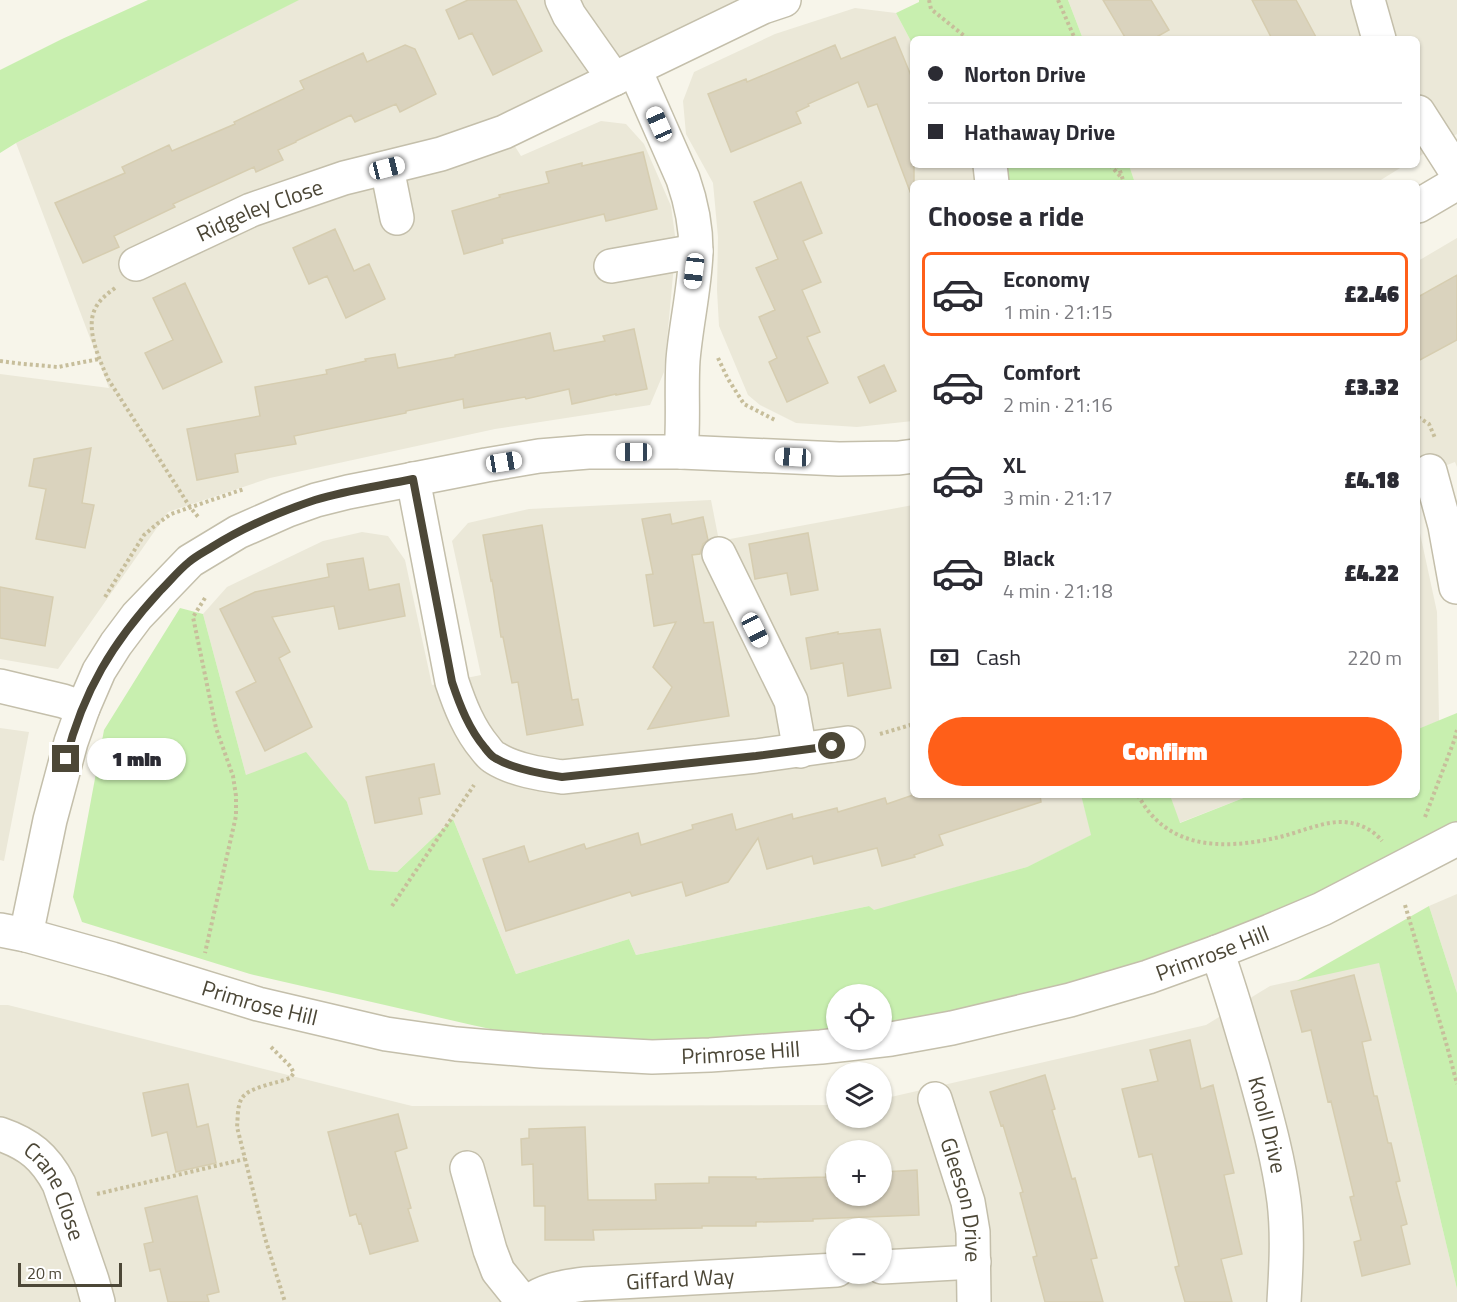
<!DOCTYPE html>
<meta charset="utf-8">
<style>
:root{--surface:#fff;--page:#f7f7f7;--text:#2b2b33;--muted:#7c7c81;--line:#e1e1e2;--accent:#ff5f19}
body{margin:0;font-family:"Titillium Web",sans-serif;background:var(--page);color:var(--text);height:100vh;display:flex;flex-direction:column;font-size:22px;white-space:nowrap}
*{box-sizing:border-box;margin:0}
p{font-size:20px;color:var(--muted)}
.icon{flex:none;width:33px;height:33px;fill:none;stroke:currentColor;stroke-width:2;stroke-linecap:round;stroke-linejoin:round}
.map{position:relative;flex:1;overflow:hidden}
.drawer{position:absolute;left:910px;top:180px;width:510px;height:618px;display:flex;flex-direction:column;background:var(--surface);border-radius:9px;box-shadow:0 2px 4px #0004}
.drawer>*{flex:none}
.banner{position:absolute;left:910px;top:36px;width:510px;height:132px;border-radius:9px;box-shadow:0 2px 4px #0004;display:grid;align-content:center;height:132px;padding:0 18px;background:var(--surface)}
.controls{position:absolute;left:826px;top:984px;display:grid;gap:12px}
.controls a{display:grid;place-items:center;width:66px;height:66px;border-radius:50%;background:var(--surface);box-shadow:0 2px 4px #0004;font-size:30px}
.scale{position:absolute;left:18px;bottom:15px;width:104px;box-sizing:border-box;padding-left:6px;border:3px solid #4c4737;border-top:0;font-size:16px;line-height:21px;white-space:nowrap;color:#4c4737;-webkit-text-stroke:4px #fff;paint-order:stroke}
.end{position:absolute;width:27px;height:27px;margin:-14px;border:8px solid #4c4737;background:#fff;box-shadow:0 0 0 3px #fff}
.from{border-radius:50%}
.bubble{position:absolute;height:42px;border-radius:21px;background:var(--surface);box-shadow:0 2px 4px #0004;font-size:20px;font-weight:800;line-height:42px;text-align:center}
.car{position:absolute;width:18px;height:36px;margin:-18px -9px;border-radius:8px;box-shadow:0 0 4px 2px #0007;background:linear-gradient(#fff 24%,#345 0 40%,#fff 0 76%,#345 0 86%,#fff 0)}
.banner b{display:flex;align-items:center;gap:21px;height:57px;font-size:22px}
.banner b+b{border-top:2px solid var(--line)}
.banner i{width:15px;height:15px;background:var(--text)}
ul{padding:0;list-style:none}
li{display:flex;align-items:center;gap:18px;height:84px;margin:0 12px 9px;padding:0 6px;border:3px solid transparent;border-radius:9px}
li div{flex:1}
li b{display:block;font-size:22px}
li em{font-style:normal;font-weight:800}
li.current{border-color:var(--accent)}
li>.icon{width:54px;height:54px;stroke-width:1.5}
h2{padding:0 18px;font-size:27px;line-height:72px}
.pay{display:flex;align-items:center;gap:15px;height:66px;padding:0 18px;font-size:22px}
.pay p{margin-inline-start:auto}
.primary-button{display:flex;gap:12px;margin-top:auto;padding:12px 18px}
.primary-button a{flex:1;height:69px;border-radius:36px;background:var(--accent);color:#fff;font-size:24px;font-weight:800;line-height:69px;text-align:center}
.map>svg:first-child{display:block}
</style>
<div class="map">
<svg width="1457" height="1302" viewBox="0 0 1457 1302">
<rect width="100%" height="100%" fill="#f7f5ea"/>
<path fill="#ebe8d8" fill-rule="evenodd" d="M298,0H744L496,116L521,156L601,121L626,124L644,144L671,206L676,243L664,372L650,405L495,429L270,478L168,512L58,669L0,659V374L109,388L16,143Z
M1068,0H1457V134L1418,157V39H1083Z
M855,8L896,13L913,45L914,165H981V183H914L913,421L857,427L796,423L760,405L748,395L719,326L717,290L718,237L713,183L686,134L683,101L694,72L775,34Z
M1129,165H1405L1376,183H1135Z
M1457,238V467L1455,462L1418,476V261Z
M711,500L719,541L913,505L914,795H1081L1092,835L1027,867L874,911L869,906L636,955L629,939L516,974L453,819L397,872L369,870L347,802L246,775L203,614L227,587L323,541L362,532L388,536L405,560L432,685L481,675L452,541L468,523L529,509Z
M1418,524L1437,612L1439,721L1418,729Z
M0,728L29,732L4,861L0,860Z
M1170,795H1251L1179,823Z
M1457,894V993L1429,906Z
M1379,962L1457,1289V1302H0V1005H8L412,1106L837,1105V1118H882V1099L1206,1025L1270,986ZM837,1150H882V1196H837ZM837,1228H882V1274H837Z"/>
<path fill="#c8efaf" d="M148,0H299L16,143L0,153V70L62,39Z
M919,0H1068L1083,39H914L913,45L896,13L919,2Z
M981,165H1129L1135,183H981Z
M180,608L203,614L246,775L306,752L347,802L369,870L397,872L453,819L516,974L629,939L636,955L869,906L874,910L1027,867L1091,835L1081,795H1170L1180,823L1251,795H1418V729L1457,713V825L1399,856L1229,934L1125,971L983,1009L882,1026V994H837V1031L770,1038L625,1040L531,1038L472,1025L250,974L82,922L73,897L104,730Z
M1429,906L1457,993V1289L1379,963L1297,981Z"/>
<path fill="#dad3be" stroke="#d6cdb0" stroke-width="1.5" d="M468,0H516L542,51L493,75L472,33L459,39L446,10Z
M1103,0H1151L1169,30L1153,39H1126Z
M1252,0H1296L1317,39H1272Z
M895,37L914,83V193L911,194L877,104L868,107L858,82L808,104L809,106L796,112L801,123L731,152L708,94L746,79L747,82L835,45L841,59Z
M405,45L415,49L436,94L400,112L396,104L355,122L351,115L296,141V142L278,150L283,160L256,172L254,167L173,204L175,207L114,236L119,247L83,263L55,203L125,173L122,167L169,145L172,151L235,124L234,122L304,89L300,81L363,53L367,62Z
M643,152L657,209L606,221L604,214L502,239L503,243L464,254L452,211L500,197L499,195L549,183L546,172L582,163V166Z
M801,182L822,233L803,241L821,282L802,290L820,332L807,337L828,383L787,402L769,362L777,358L759,317L775,310L756,268L778,259L754,202Z
M335,229L354,271L369,264L385,299L346,318L327,276L309,284L293,248Z
M1457,275V340L1418,361V297Z
M185,283L222,362L163,389L145,353L173,340L153,298Z
M634,329L647,389L616,395V394L572,404L569,389L526,399L525,397L464,408L463,399L406,411V413L294,436L296,444L235,454L238,472L197,480L187,429L260,416L255,387L327,374L326,370L366,361L365,359L395,354L398,368L455,357V355L550,333L554,351L605,341L603,336Z
M884,365L896,391L870,403L858,377Z
M91,448L82,503L94,505L85,548L36,539L46,489L29,486L34,459Z
M670,514L672,524L703,517L708,540L703,544L700,554L692,555L704,623L713,622L729,716L648,729L672,687L653,667L676,622L654,626L646,575L653,574L642,519Z
M542,525L572,700L578,699L583,725L527,735L518,682L512,683L503,637H501L492,580L491,581L483,535Z
M808,533L818,590L791,595L787,573L755,579L749,544Z
M363,558L369,590L399,584L405,616L339,629L334,606L272,617L290,652L279,658L312,727L265,751L236,692L256,682L220,609L255,592L329,577L327,564Z
M0,587L53,597L45,646L0,638Z
M880,629L891,688L848,696L843,663L811,669L806,638L838,632V634Z
M434,764L440,794L419,798L422,814L375,823L366,777Z
M913,795H1040L1041,802L939,835L943,845L914,855L915,857L882,866L877,848L814,864L812,856L767,869L758,838L728,882L686,896L682,882L632,896L630,892L506,931L483,859L524,846L529,862L584,844L586,849L638,833L641,845L693,829L692,825L732,814L736,830L792,814L793,819L837,808L838,812L885,798L887,804Z
M1354,975L1371,1040L1362,1042L1374,1096H1377L1388,1143H1391L1400,1181L1396,1182L1407,1224L1401,1226L1410,1264L1362,1276L1354,1242L1361,1240L1350,1197L1354,1196L1331,1101L1328,1102L1311,1030L1302,1032L1291,991Z
M1190,1040L1201,1089L1213,1085L1234,1173L1224,1175L1242,1254L1221,1259L1232,1302H1185L1175,1267L1179,1266L1152,1154L1139,1157L1122,1089L1158,1081L1150,1050Z
M1045,1075L1055,1109L1052,1110L1072,1179L1075,1178L1097,1258L1091,1259L1103,1302H1045L1033,1257L1037,1256L1020,1193L1023,1192L1003,1125L1001,1126L990,1092Z
M188,1084L197,1127L208,1124L216,1163L176,1172L167,1132L152,1136L143,1093Z
M398,1114L407,1148L395,1152L411,1208L408,1209L418,1241L370,1254L361,1223L359,1224L356,1214L350,1216L328,1132Z
M585,1127L588,1200H656L655,1184L709,1183V1177H756V1179L826,1177V1174L837,1173V1196H882V1172L917,1170L919,1215L813,1219V1221L756,1222V1226H702V1228L593,1230L594,1240H545V1206H534L533,1164L522,1165L521,1139L529,1138V1129Z
M197,1196L219,1292L207,1295L209,1302H168L160,1269L150,1271L144,1244L153,1242L145,1208Z"/>
<g fill="none" stroke-linecap="round" stroke-linejoin="round">
<defs>
<g id="minor">
<path d="M562,0L569,15L614,79"/>
<path d="M1368,0L1379,39"/>
<path d="M635,70L683,179C691,202 696,226 696,251C695,287 686,324 683,360C681,391 684,421 681,452"/>
<path d="M1418,112L1457,173"/>
<path d="M990,165L992,183"/>
<path d="M387,168L397,218"/>
<path d="M1418,206L1457,183"/>
<path id="s1" d="M136,264L251,210L344,178L441,154L504,132L763,7L784,0"/>
<path d="M611,266L696,251"/>
<path d="M1430,471L1445,526L1456,587"/>
<path d="M413,479L452,682C460,706 469,729 485,748C488,752 491,756 495,758C514,770 541,774 562,777L756,756L848,743"/>
<path d="M719,554L791,701L800,751"/>
<path d="M0,686L63,701L83,708"/>
<path id="s2" d="M0,930L26,935L112,959L258,1004L386,1034L456,1044L541,1051L652,1057L710,1055L821,1047L891,1039L952,1028L1070,1000L1148,977L1217,952L1270,931L1322,909L1457,839"/>
<path d="M26,935L50,820L71,742L83,708L99,671L116,644L137,616L190,561L238,532L288,510L316,500L348,492L486,465L539,456L588,452H681L839,459L899,458L914,456"/>
<path id="s3" d="M1217,952C1231,990 1241,1028 1253,1067C1265,1111 1278,1155 1284,1201C1288,1234 1286,1268 1284,1302"/>
<path id="s4" d="M935,1099L968,1202L973,1232L974,1302"/>
<path id="s5" d="M0,1134C29,1144 45,1157 59,1184L92,1280L98,1302"/>
<path d="M467,1168L490,1250L498,1271L523,1302"/>
<path d="M882,1267L974,1262"/>
<path id="s6" d="M528,1302C545,1289 564,1287 584,1284L837,1270"/>
</g>
</defs>
<use href="#minor" stroke="#c4bfab" stroke-width="36"/>
<path stroke="#c7be9b" stroke-width="4" stroke-dasharray="3 3" stroke-linecap="butt" d="M929,0L931,9L968,39
M1058,0L1075,39
M1110,165L1121,177
M1118,165L1124,183
M115,288C107,294 99,300 95,309C85,329 100,361 108,379L190,507L199,518
M718,358L728,379L744,404L775,420
M0,361L23,364L58,367L99,359
M1418,417L1429,424L1435,438
M105,597L144,535L157,524L171,514L244,489
M205,598L193,617L216,728L233,776L236,796V816L205,953
M880,734L914,724
M1138,795C1166,849 1222,850 1275,838C1295,834 1316,824 1337,822C1354,821 1372,828 1382,841
M1425,817L1454,741L1457,730
M1405,905L1447,1046L1457,1084
M392,906L474,785
M271,1047L290,1066L294,1073L290,1078C278,1083 249,1087 242,1098C237,1106 238,1118 237,1127L265,1238L285,1302
M97,1194L245,1159"/>
<use href="#minor" stroke="#fff" stroke-width="33"/>
</g>
<g fill="none" stroke-linecap="round" stroke-linejoin="round">
<path stroke="#4c4737" stroke-width="8" d="M66,759C83,691 113,642 160,591C170,581 179,570 189,562C196,556 204,552 212,547C244,527 279,512 315,500C347,490 380,486 413,479L452,682C460,706 469,729 485,748C488,752 491,756 495,758C513,769 541,774 562,777L756,756L832,746"/>
</g>
<g text-anchor="middle" stroke-width="4.5" stroke-linejoin="round" paint-order="stroke">
<g font-size="22" fill="#4c4737" stroke="#fff">
<text dy="8" stroke="none"><textPath href="#s1" startOffset="135">Ridgeley Close</textPath></text>
<text dy="8" stroke="none"><textPath href="#s2" startOffset="1240">Primrose Hill</textPath></text>
<text dy="8" stroke="none"><textPath href="#s2" startOffset="270">Primrose Hill</textPath></text>
<text dy="8" stroke="none"><textPath href="#s2" startOffset="756">Primrose Hill</textPath></text>
<text dy="8" stroke="none"><textPath href="#s3" startOffset="180">Knoll Drive</textPath></text>
<text dy="8" stroke="none"><textPath href="#s5" startOffset="84">Crane Close</textPath></text>
<text dy="8" stroke="none"><textPath href="#s4" startOffset="105">Gleeson Drive</textPath></text>
<text dy="8" stroke="none"><textPath href="#s6" startOffset="156">Giffard Way</textPath></text>
</g>
</g>
</svg>
<div class="controls">
<a><svg class="icon" aria-label="locate" viewBox="0 0 24 24"><circle cx="12" cy="12" r="6"/><path d="M12 2v4M12 18v4M2 12h4M18 12h4"/></svg></a>
<a><svg class="icon" aria-label="layers" viewBox="0 0 24 24"><path d="M12 4l9 5-9 5-9-5zM3 14l9 5 9-5"/></svg></a>
<a>+</a>
<a>−</a>
</div>
<div class="scale">20 m</div>
<i class="end from" style="left:832px;top:746px"></i>
<i class="end" style="left:66px;top:759px"></i>
<div class="bubble" style="left:87px;top:738px;width:99px">1 min</div>
<i class="car" style="left:659px;top:124px;rotate:336deg"></i>
<i class="car" style="left:387px;top:168px;rotate:76deg"></i>
<i class="car" style="left:694px;top:271px;rotate:187deg"></i>
<i class="car" style="left:634px;top:452px;rotate:270deg"></i>
<i class="car" style="left:793px;top:457px;rotate:273deg"></i>
<i class="car" style="left:504px;top:462px;rotate:81deg"></i>
<i class="car" style="left:755px;top:630px;rotate:153deg"></i>
<div class="banner">
<b><i class="from"></i>Norton Drive</b>
<b><i></i>Hathaway Drive</b>
</div>
<section class="drawer">
<h2>Choose a ride</h2>
<ul>
<li class="current"><svg class="icon" aria-label="car" viewBox="0 0 24 24"><path d="M5 17H2v-5l4-1 3-4h7l3 4 3 1v5h-3M9 17h6M6 11h13"/><circle cx="7" cy="17" r="2"/><circle cx="17" cy="17" r="2"/></svg><div><b>Economy</b><p>1 min · 21:15</p></div><em>£2.46</em></li>
<li><svg class="icon" aria-label="car" viewBox="0 0 24 24"><path d="M5 17H2v-5l4-1 3-4h7l3 4 3 1v5h-3M9 17h6M6 11h13"/><circle cx="7" cy="17" r="2"/><circle cx="17" cy="17" r="2"/></svg><div><b>Comfort</b><p>2 min · 21:16</p></div><em>£3.32</em></li>
<li><svg class="icon" aria-label="car" viewBox="0 0 24 24"><path d="M5 17H2v-5l4-1 3-4h7l3 4 3 1v5h-3M9 17h6M6 11h13"/><circle cx="7" cy="17" r="2"/><circle cx="17" cy="17" r="2"/></svg><div><b>XL</b><p>3 min · 21:17</p></div><em>£4.18</em></li>
<li><svg class="icon" aria-label="car" viewBox="0 0 24 24"><path d="M5 17H2v-5l4-1 3-4h7l3 4 3 1v5h-3M9 17h6M6 11h13"/><circle cx="7" cy="17" r="2"/><circle cx="17" cy="17" r="2"/></svg><div><b>Black</b><p>4 min · 21:18</p></div><em>£4.22</em></li>
</ul>
<div class="pay"><svg class="icon" aria-label="cash" viewBox="0 0 24 24"><path d="M3 7h18v10H3z"/><circle cx="12" cy="12" r="2"/></svg>Cash<p>220 m</p></div>
<div class="primary-button"><a>Confirm</a></div>
</section>
</div>
